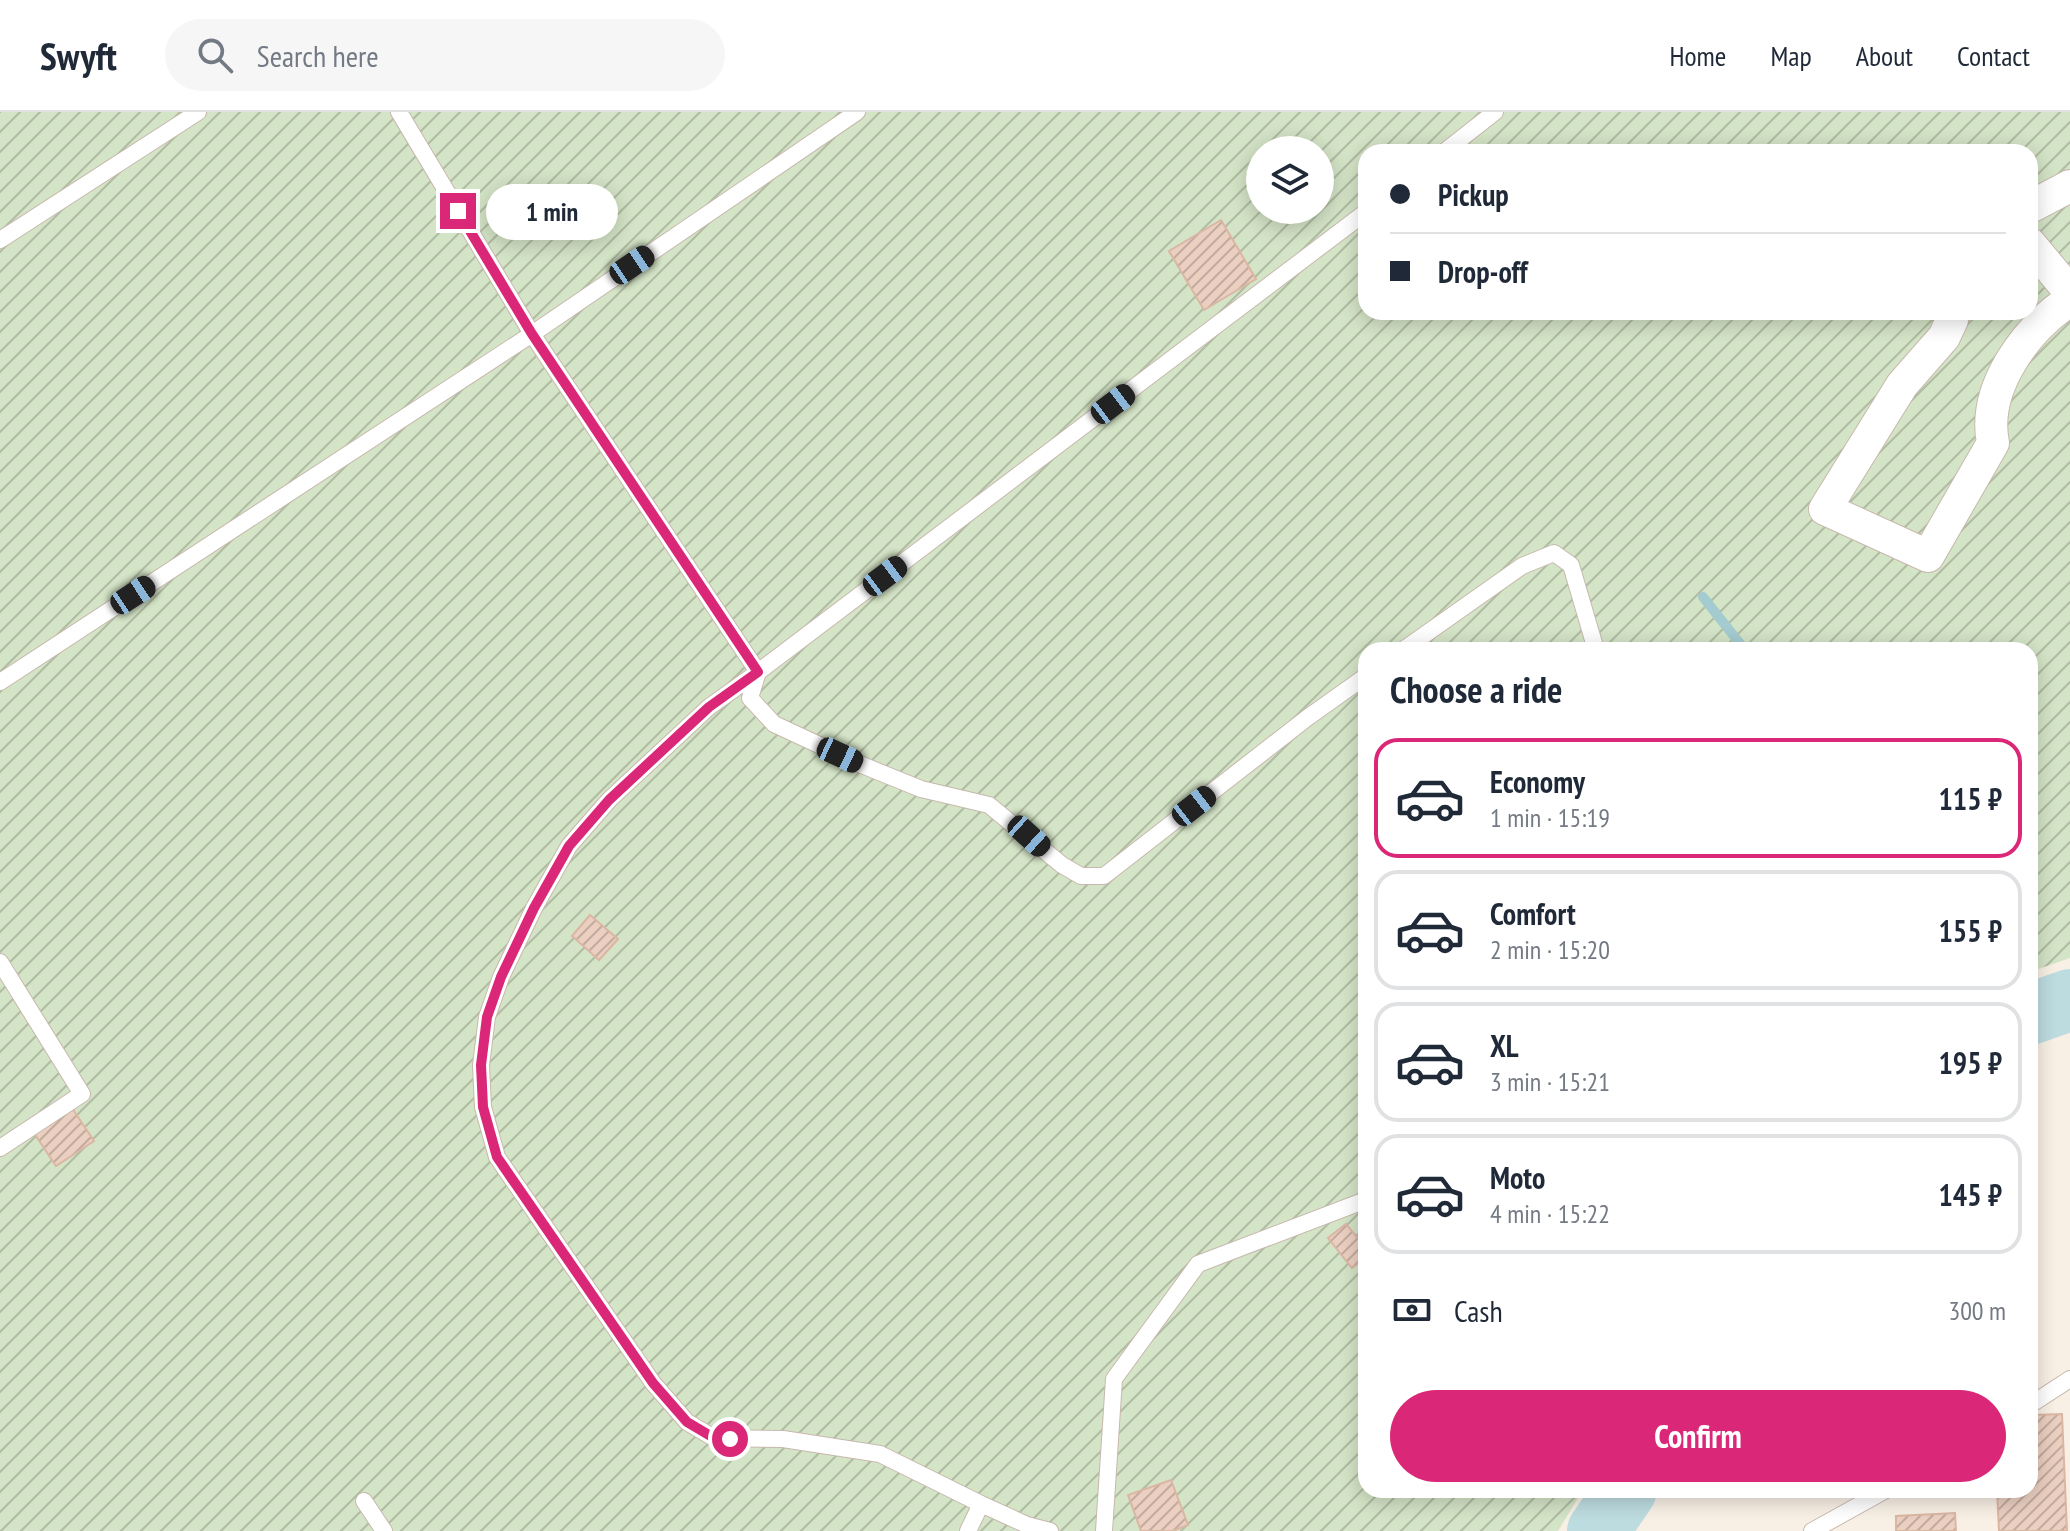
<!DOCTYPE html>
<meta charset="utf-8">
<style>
:root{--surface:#fff;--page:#f6f6f7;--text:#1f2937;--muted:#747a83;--line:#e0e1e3;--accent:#db2777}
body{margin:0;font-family:"PT Sans Narrow",sans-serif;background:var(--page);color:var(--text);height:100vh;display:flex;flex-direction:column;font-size:30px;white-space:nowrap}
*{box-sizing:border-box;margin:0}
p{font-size:26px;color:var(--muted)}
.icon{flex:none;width:44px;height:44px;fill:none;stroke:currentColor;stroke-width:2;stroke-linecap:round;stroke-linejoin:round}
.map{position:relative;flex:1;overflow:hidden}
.panel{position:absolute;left:1358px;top:530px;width:680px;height:856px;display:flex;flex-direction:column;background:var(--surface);border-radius:24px;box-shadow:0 4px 20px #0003}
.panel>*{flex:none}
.banner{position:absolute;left:1358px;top:32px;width:680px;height:176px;border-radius:24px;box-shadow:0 4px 20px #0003;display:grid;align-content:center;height:176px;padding:0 32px;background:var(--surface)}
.fabs{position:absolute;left:1246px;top:24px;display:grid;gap:16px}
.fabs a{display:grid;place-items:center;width:88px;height:88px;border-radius:50%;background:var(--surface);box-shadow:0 4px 20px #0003;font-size:40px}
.end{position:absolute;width:36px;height:36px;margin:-18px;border:10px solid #db2777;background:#fff;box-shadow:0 0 0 4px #fff}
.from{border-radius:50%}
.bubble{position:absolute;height:56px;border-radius:28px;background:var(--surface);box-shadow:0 4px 20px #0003;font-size:26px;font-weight:600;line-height:56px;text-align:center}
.car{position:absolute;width:24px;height:48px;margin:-24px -12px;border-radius:10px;box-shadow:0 0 6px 2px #0007;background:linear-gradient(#222 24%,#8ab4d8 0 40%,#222 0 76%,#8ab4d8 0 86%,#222 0)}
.banner b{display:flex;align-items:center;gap:28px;height:76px;font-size:30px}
.banner b+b{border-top:2px solid var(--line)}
.banner i{width:20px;height:20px;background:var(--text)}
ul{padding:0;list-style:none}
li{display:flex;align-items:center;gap:24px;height:120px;margin:0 16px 12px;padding:0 16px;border:4px solid var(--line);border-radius:24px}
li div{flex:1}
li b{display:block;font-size:30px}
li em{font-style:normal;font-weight:600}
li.current{border-color:var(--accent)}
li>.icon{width:72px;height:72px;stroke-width:1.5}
h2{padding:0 32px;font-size:36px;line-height:96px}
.pay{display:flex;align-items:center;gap:20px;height:88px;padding:0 32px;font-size:30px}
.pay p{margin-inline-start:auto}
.primary-button{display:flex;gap:16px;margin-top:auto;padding:16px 32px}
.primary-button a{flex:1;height:92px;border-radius:48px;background:var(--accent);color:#fff;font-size:32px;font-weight:600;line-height:92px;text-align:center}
header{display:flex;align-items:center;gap:48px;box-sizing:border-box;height:112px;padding:0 40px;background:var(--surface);border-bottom:2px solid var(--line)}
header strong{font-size:38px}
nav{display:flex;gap:44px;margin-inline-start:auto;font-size:28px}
.search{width:560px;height:72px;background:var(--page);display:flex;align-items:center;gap:20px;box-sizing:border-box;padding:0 28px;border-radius:44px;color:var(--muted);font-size:30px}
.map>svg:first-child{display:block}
</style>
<header>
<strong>Swyft</strong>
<div class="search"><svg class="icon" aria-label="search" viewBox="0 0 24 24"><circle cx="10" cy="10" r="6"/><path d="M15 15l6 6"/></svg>Search here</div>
<nav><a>Home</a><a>Map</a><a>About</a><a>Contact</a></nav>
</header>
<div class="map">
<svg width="2070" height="1419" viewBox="0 0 2070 1419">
<defs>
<pattern id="garden-furrows" width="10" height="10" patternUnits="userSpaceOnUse" patternTransform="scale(2)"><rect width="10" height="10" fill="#d4e4c6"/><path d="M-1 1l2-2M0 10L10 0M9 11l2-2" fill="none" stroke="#b0bca3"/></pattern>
<pattern id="building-hatch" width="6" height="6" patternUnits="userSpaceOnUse" patternTransform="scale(2)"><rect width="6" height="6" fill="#ebcfc1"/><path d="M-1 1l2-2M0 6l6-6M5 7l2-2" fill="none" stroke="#c3ab9f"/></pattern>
</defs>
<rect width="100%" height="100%" fill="#f9f0e5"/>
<path fill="url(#garden-furrows)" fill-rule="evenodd" d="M0,0H2070V846L2030,860V538H1366V1378H1583L1558,1419H0ZM1260,38H1320V98H1260ZM1366,40H2030V200H1366Z"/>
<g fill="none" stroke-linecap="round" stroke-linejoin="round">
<path stroke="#a4cbd0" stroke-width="10" d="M1703,485L1745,538"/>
<path stroke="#bddce0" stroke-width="62" d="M2030,902L2070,888
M1598,1419L1626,1378"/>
</g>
<path fill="url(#building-hatch)" stroke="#dbb6a3" stroke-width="2" d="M1221,108L1256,167L1204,198L1169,139Z
M590,803L618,827L599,848L572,824Z
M72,996L94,1029L56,1054L34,1021Z
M1346,1112L1366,1136V1145L1352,1156L1328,1126Z
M2062,1302L2067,1419H1999L1997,1378H2030V1303Z
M1171,1368L1188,1413L1173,1419H1141L1128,1383Z
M1955,1401L1956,1419H1896V1404Z"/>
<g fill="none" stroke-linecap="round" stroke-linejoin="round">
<defs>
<path id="lane" d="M399,0L532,222L758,560L750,586L774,612L862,653L921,677L989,693L1062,753L1081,764H1104L1307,606L1366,564
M1444,40L1495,0
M0,128L198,0
M1403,538L1522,454L1554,441L1571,453L1596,538
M0,570L532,222L857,0
M0,850L82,982L0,1036
M2030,1293L2070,1267
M364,1389L384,1419
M968,1419L981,1392
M1050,1419L1027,1413L981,1392L880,1342L783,1327L714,1326L687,1310L653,1271L497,1045L483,995L481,953L487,905L501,865L534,796L569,734L609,688L709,595L758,560L1366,100
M1104,1419L1114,1267L1198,1152L1366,1088
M1812,1419L1886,1378"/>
<path id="street" d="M2030,95L2070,74
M2030,132L2070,180
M1949,200L1952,208L1944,225L1902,273L1825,397L1928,444L1993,331C1982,276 2026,217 2070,188"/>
</defs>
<use href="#lane" stroke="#c8b8ad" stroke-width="18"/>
<use href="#street" stroke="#c8b8ad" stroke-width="34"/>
<use href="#lane" stroke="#fff" stroke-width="16"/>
<use href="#street" stroke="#fff" stroke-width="32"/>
</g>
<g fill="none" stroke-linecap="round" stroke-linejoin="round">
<path stroke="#db2777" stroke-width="10" d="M458,99L532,222L758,560L709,595L609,688L569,734L534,796L501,865L487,905L481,953L483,995L497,1045L653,1271L687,1310L714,1326L730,1327"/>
</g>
</svg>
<div class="fabs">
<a><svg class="icon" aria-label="layers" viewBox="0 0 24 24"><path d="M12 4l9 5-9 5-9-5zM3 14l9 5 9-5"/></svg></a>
</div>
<i class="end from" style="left:730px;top:1327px"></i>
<i class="end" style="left:458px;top:99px"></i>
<div class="bubble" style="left:486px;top:72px;width:132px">1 min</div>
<i class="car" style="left:632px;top:153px;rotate:56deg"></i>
<i class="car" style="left:1113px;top:292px;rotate:53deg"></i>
<i class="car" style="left:885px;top:464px;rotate:53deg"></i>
<i class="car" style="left:133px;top:483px;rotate:57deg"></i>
<i class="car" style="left:840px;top:643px;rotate:115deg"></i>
<i class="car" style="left:1194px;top:694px;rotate:52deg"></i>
<i class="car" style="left:1029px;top:724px;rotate:132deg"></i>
<div class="banner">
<b><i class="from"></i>Pickup</b>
<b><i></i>Drop-off</b>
</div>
<section class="panel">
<h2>Choose a ride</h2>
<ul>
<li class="current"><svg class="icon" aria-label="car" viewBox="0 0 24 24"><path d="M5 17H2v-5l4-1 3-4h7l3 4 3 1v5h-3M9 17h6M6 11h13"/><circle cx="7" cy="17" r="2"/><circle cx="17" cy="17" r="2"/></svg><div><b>Economy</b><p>1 min · 15:19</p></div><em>115 ₽</em></li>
<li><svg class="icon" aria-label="car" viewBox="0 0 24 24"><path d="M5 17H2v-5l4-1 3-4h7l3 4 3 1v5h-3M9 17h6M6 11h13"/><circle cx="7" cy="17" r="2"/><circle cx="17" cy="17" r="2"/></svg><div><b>Comfort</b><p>2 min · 15:20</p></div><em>155 ₽</em></li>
<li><svg class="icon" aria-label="car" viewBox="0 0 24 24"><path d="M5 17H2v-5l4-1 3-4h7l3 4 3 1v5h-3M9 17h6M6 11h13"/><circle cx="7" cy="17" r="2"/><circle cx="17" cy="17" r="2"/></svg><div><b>XL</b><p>3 min · 15:21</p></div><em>195 ₽</em></li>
<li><svg class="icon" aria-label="car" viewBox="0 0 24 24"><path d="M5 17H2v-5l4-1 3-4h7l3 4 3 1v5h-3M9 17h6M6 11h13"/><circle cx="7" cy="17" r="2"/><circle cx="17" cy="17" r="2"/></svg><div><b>Moto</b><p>4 min · 15:22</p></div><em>145 ₽</em></li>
</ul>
<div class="pay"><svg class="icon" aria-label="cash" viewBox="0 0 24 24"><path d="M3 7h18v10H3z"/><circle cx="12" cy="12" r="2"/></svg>Cash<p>300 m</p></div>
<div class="primary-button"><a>Confirm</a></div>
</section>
</div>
